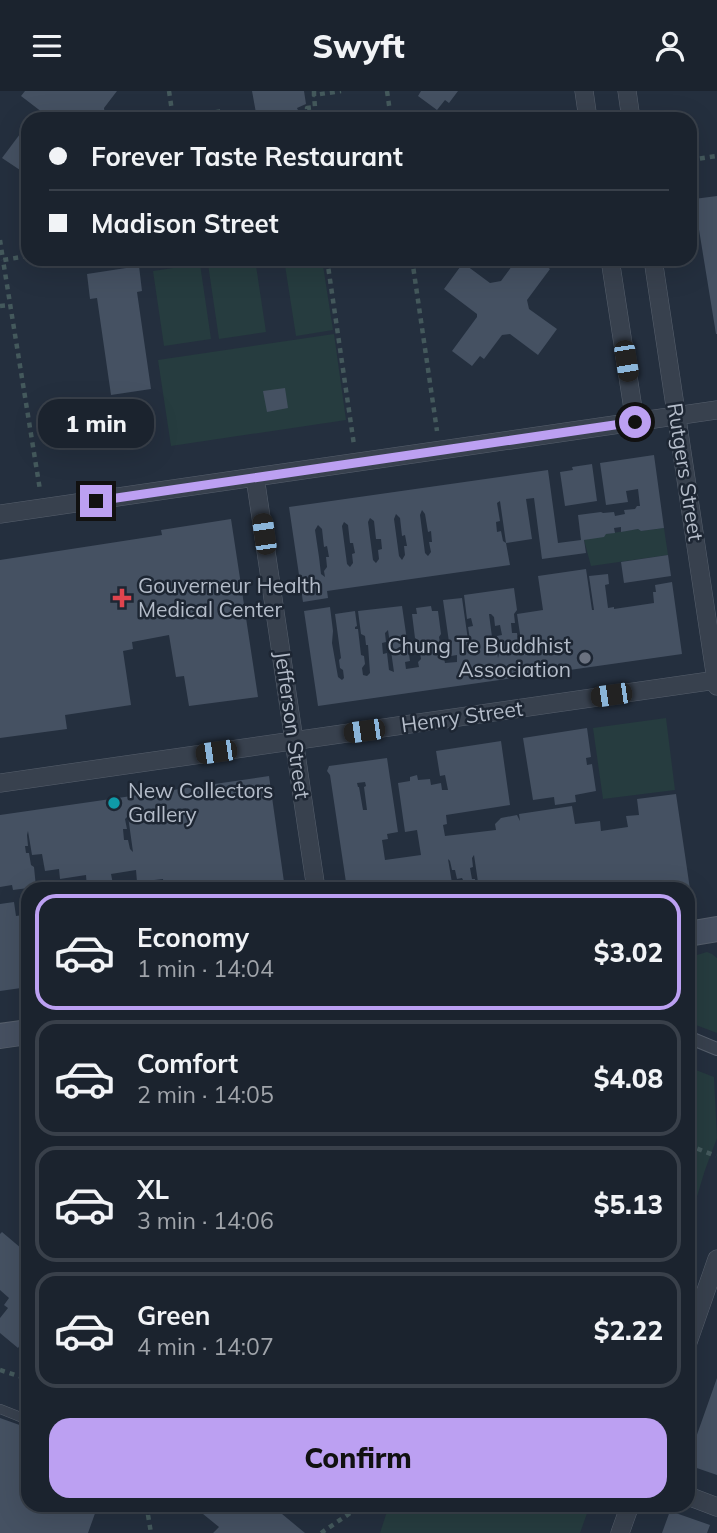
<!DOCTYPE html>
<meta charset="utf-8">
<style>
:root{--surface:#1b232e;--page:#242b36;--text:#f1f3f6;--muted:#a0a4aa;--line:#39404a;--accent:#bca0f2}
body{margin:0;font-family:Mulish,sans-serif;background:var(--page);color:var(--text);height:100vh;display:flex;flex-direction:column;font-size:26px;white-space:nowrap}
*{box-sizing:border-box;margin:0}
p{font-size:23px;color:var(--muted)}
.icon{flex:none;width:38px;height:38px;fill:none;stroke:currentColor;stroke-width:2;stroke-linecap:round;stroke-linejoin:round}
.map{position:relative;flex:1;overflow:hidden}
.side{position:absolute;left:21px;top:791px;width:674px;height:630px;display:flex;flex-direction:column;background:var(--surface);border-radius:21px;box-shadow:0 7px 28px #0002,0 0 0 2px var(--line)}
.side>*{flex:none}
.banner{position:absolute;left:21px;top:21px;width:676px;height:154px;border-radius:21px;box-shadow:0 7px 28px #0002,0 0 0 2px var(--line);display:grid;align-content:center;height:154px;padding:0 28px;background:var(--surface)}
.end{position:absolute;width:32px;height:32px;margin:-16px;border:9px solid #bca0f2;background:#111;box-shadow:0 0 0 4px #111}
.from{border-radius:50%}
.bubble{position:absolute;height:49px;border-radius:21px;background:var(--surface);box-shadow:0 7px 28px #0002,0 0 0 2px var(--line);font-size:23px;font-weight:800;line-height:49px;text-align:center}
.car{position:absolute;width:21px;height:42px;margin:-21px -10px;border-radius:9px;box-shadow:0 0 5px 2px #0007;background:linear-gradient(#222 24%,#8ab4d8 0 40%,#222 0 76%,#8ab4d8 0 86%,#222 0)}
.banner b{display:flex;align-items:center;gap:24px;height:66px;font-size:26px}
.banner b+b{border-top:2px solid var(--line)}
.banner i{width:18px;height:18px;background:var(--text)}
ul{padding:12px 0 0;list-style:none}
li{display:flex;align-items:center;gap:21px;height:116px;margin:0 14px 10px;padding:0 14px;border:4px solid var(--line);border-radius:21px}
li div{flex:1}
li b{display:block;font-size:26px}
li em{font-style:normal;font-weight:800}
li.active{border-color:var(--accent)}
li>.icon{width:63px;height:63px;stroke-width:1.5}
.button{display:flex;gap:14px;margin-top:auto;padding:14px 28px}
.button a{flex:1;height:80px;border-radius:21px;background:var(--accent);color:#111;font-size:28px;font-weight:800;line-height:80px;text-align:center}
header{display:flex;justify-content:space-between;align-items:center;height:91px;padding:0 28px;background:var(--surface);font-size:32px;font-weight:800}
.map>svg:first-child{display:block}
</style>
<header><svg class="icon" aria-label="menu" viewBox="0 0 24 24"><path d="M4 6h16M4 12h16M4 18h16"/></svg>Swyft<svg class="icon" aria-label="person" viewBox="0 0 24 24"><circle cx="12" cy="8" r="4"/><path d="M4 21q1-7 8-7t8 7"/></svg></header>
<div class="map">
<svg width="717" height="1442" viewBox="0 0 717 1442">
<rect width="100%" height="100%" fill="#242f3e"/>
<path fill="#263c3f" d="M238,168H255L266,241L219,248L208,173Z
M284,168H322L333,239L296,245Z
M200,173L211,248L164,255L153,180Z
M334,243L346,329L171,355L158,269Z
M664,437L668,464L591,475L584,449L606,443L638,438L641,440Z
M666,627L675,699L603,708L593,637Z
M707,861L712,863L717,867V942L688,931V870L697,864Z
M688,976L714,986L717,1047L705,1079L688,1135Z
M389,1414H590L580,1442H380Z"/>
<path fill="#455162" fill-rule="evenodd" d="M25,0H117L104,17L105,24L111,28H51L21,5Z
M252,0H304L306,13L297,17L302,28H264L265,23L256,22Z
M421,0H458L449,12L445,9L437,19L418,5Z
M26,35L28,37V68L20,79L2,67Z
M717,105V243H716L694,108Z
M517,168H537L550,178L527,209L529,218L557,238L538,264L510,243L502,244L484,268L480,265L472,275L452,260L477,226V223L444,198L463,172L490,192L501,190Z
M139,175L142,200L137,201L151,298L111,304L97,207L90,208L87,183Z
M285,297L288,317L267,321L263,300Z
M654,364L664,437L641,440L638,438L621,441V436L614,437L615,442L606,443L604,446L584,449L586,462L542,468L534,407L526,408L532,448L506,452L510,474L327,500L328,507L303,511L289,416L548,379L558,452L581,449L578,424L601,421L603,422L614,421L615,425L625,423L624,419L635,418L637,415H640L638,398L626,400L628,411L606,414L600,372ZM500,410L506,452L503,450L501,440L497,441L496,431L500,430L497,412ZM422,419L425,423L428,441L431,440L432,451H429L431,461L428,465L425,462L420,424ZM396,423L400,427L402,445L405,444L407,455H404L405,464L402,469L399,465L394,428ZM370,427L374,430L376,448H381L382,458L378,459L379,468L376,472L373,469L368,431ZM344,431L348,434L350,452H353L355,462L352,463L353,472L350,476L347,473L342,435ZM318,434L322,438L324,456L327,455L329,466H326L327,476L324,480L325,486L321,483L319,466L315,439Z
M592,373L597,410L565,415L560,381L573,379L572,376Z
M231,428L258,606L189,615L184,585L176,586L169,544L132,551L133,558L123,560L131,614L65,624L67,638L0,647V469L162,444L161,439Z
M668,464L671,485L624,492L621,471Z
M586,478L592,519H594L589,485L608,483L609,493L605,494L608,517L614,516V518L654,512L653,501H656L655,494L672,491L682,563L318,615L304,520L330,516L333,540L332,552L338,586L342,589L344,587L343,579L340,577L339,569L341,567L335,523L355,520L357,535L355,536V538H358L361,564L364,565L365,573L362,577L363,584L367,585L370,582L368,554H366L365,545L361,543L358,520L402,515L410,570L405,571L406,578L419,576L418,571L421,568L418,549L415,547L412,523H417L416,517L431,515L432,520H438L441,543L439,546L442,565L444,567L445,572L457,571V564L451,565L443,509L462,507L468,549H470L468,536L473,535L471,527L467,528L464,504L514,497L517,519L514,523L515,532H511L512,542H517L519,560L523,563L517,523L543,519L538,485ZM489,523H491L494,526L495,535L500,534L502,544L497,545L499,563L498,567L495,547L492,546ZM388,539L394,581L389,579L387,562L383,563L382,552L386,551L385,542Z
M587,637L591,666L586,667L587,674L592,673L596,700L575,704L576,711L555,714L554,706L533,709L523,647Z
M501,650L510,714L446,724L447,733L443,734L445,745L496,739L495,733L501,727L517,724L520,730L519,723L572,715L575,733L600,730L601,740L628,736L626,725L639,724L637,708L676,703L690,798H479L474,764L472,767L473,776L470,777L472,788H475L476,798H454L453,791L463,789L462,787L457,788L455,779H452L450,770L448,768L453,798H347L330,684L327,680L329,675L387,667L398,741L387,743L388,748L382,749L385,769L421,764L417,739L405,741L398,692L410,690V686L417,684L418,689L430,688L431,694L441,692L442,699H448L445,684L440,685L436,660ZM365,691L366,695L364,696L367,719H363L359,696H358L357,692Z
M269,685L285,798H164L163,788L137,791L136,779L111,783L113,793L87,797L86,784L60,788L59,778L45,780L42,763L32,764L28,740L27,744L28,755H25L26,762H29L31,774L34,776L36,796L13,799L12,794L0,796V724ZM128,725L133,761L130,758L128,749H124L123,738H127L125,728Z
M14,811L16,825L23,824V819H28V846L20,847V854L28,853V864L22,865L23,872L28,871V896L0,900V813Z
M2,1141L28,1163V1243L18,1257L0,1242V1227L8,1217L4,1214L9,1207L0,1199V1143Z
M717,1287V1384L688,1374V1369Z
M0,1327L28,1337V1414H98L88,1442H0Z
M192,1414H279L276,1418L305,1442H213L219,1436Z
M670,1420L710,1434L707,1442H662Z"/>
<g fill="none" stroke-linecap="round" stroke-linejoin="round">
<defs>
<path id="service" d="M0,1318L28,1329"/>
<path id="pedestrian" d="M688,946L717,958"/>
<path id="minor" d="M584,0L588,28
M627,0L631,28
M610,168L635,331
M653,168L717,595
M255,386L316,798
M0,423L717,319
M0,692L717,589
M688,1251L717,1168
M688,1405L717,1416
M620,1442L630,1414"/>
<path id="secondary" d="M688,843L717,838
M0,945L28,941"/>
</defs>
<use href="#service" stroke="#565f6c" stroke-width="10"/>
<use href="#pedestrian" stroke="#565f6c" stroke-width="14"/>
<use href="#minor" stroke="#565f6c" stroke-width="19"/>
<use href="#secondary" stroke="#565f6c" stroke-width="26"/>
<path stroke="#44595c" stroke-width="4.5" stroke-dasharray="5 5" stroke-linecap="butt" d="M169,0L173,27L224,20L225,28
M314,0V4L341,0
M387,0L391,28
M308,28L307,17L315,16L314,4
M690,69L717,65
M0,149L3,169
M28,165L3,169L40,399
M327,168L354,354
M412,168L437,340
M0,215L10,214
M688,1054L716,1065
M688,1066L691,1055
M0,1279L28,1288
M149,1414L148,1424L151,1442
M321,1442L362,1414"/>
<use href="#service" stroke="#38414e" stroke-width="9"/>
<use href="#pedestrian" stroke="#38414e" stroke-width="12"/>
<use href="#minor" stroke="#38414e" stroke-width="18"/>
<use href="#secondary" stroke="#465061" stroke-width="24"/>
</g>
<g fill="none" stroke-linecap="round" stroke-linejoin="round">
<path stroke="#bca0f2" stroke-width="9" d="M96,410L635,331"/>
</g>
<path fill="#e0444e" stroke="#1d2633" stroke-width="2.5" d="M118.5 496.5h7v7h7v7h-7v7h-7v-7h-7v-7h7z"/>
<circle fill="#6b7280" stroke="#1d2633" stroke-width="2.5" cx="585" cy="567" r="7"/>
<circle fill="#0f9aa8" stroke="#1d2633" stroke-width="2.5" cx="114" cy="712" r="7"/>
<g text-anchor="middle" stroke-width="5" stroke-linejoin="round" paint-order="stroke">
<g font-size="21" fill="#b4bcc9" stroke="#1d2633">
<text transform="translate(685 381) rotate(81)" y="7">Rutgers Street</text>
<text transform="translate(462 626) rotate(-8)" y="7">Henry Street</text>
<text transform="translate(292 634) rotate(82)" y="7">Jefferson Street</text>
</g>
<g font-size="21" fill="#b4bcc9" stroke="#1d2633" text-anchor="start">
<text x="138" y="502">Gouverneur Health<tspan x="138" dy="24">Medical Center</tspan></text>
<text x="571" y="562" text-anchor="end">Chung Te Buddhist<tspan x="571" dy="24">Association</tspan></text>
<text x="128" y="707">New Collectors<tspan x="128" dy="24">Gallery</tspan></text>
</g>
</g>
</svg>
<i class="end from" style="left:635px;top:331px"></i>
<i class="end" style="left:96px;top:410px"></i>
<div class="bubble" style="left:38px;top:308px;width:116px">1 min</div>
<i class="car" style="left:626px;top:270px;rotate:171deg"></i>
<i class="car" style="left:264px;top:443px;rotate:352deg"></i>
<i class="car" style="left:611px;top:604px;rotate:262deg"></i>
<i class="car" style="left:364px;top:640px;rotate:262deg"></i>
<i class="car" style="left:216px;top:661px;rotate:262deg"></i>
<div class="banner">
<b><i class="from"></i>Forever Taste Restaurant</b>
<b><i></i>Madison Street</b>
</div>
<section class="side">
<ul>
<li class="active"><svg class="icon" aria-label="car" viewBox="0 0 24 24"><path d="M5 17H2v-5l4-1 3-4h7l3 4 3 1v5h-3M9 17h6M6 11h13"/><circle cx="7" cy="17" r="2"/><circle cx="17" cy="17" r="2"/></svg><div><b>Economy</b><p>1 min · 14:04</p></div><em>$3.02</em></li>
<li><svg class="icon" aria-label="car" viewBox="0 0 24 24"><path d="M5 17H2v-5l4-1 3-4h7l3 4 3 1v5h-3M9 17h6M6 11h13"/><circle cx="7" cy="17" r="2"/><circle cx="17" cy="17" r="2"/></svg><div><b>Comfort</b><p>2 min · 14:05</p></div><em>$4.08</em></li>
<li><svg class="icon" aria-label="car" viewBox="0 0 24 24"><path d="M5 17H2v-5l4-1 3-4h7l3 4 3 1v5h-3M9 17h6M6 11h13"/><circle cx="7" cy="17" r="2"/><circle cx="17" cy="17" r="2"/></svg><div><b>XL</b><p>3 min · 14:06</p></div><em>$5.13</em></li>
<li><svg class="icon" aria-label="car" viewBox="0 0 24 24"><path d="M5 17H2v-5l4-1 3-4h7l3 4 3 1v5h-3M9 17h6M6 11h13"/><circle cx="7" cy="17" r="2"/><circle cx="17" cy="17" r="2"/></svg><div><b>Green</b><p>4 min · 14:07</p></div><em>$2.22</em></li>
</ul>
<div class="button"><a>Confirm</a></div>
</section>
</div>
